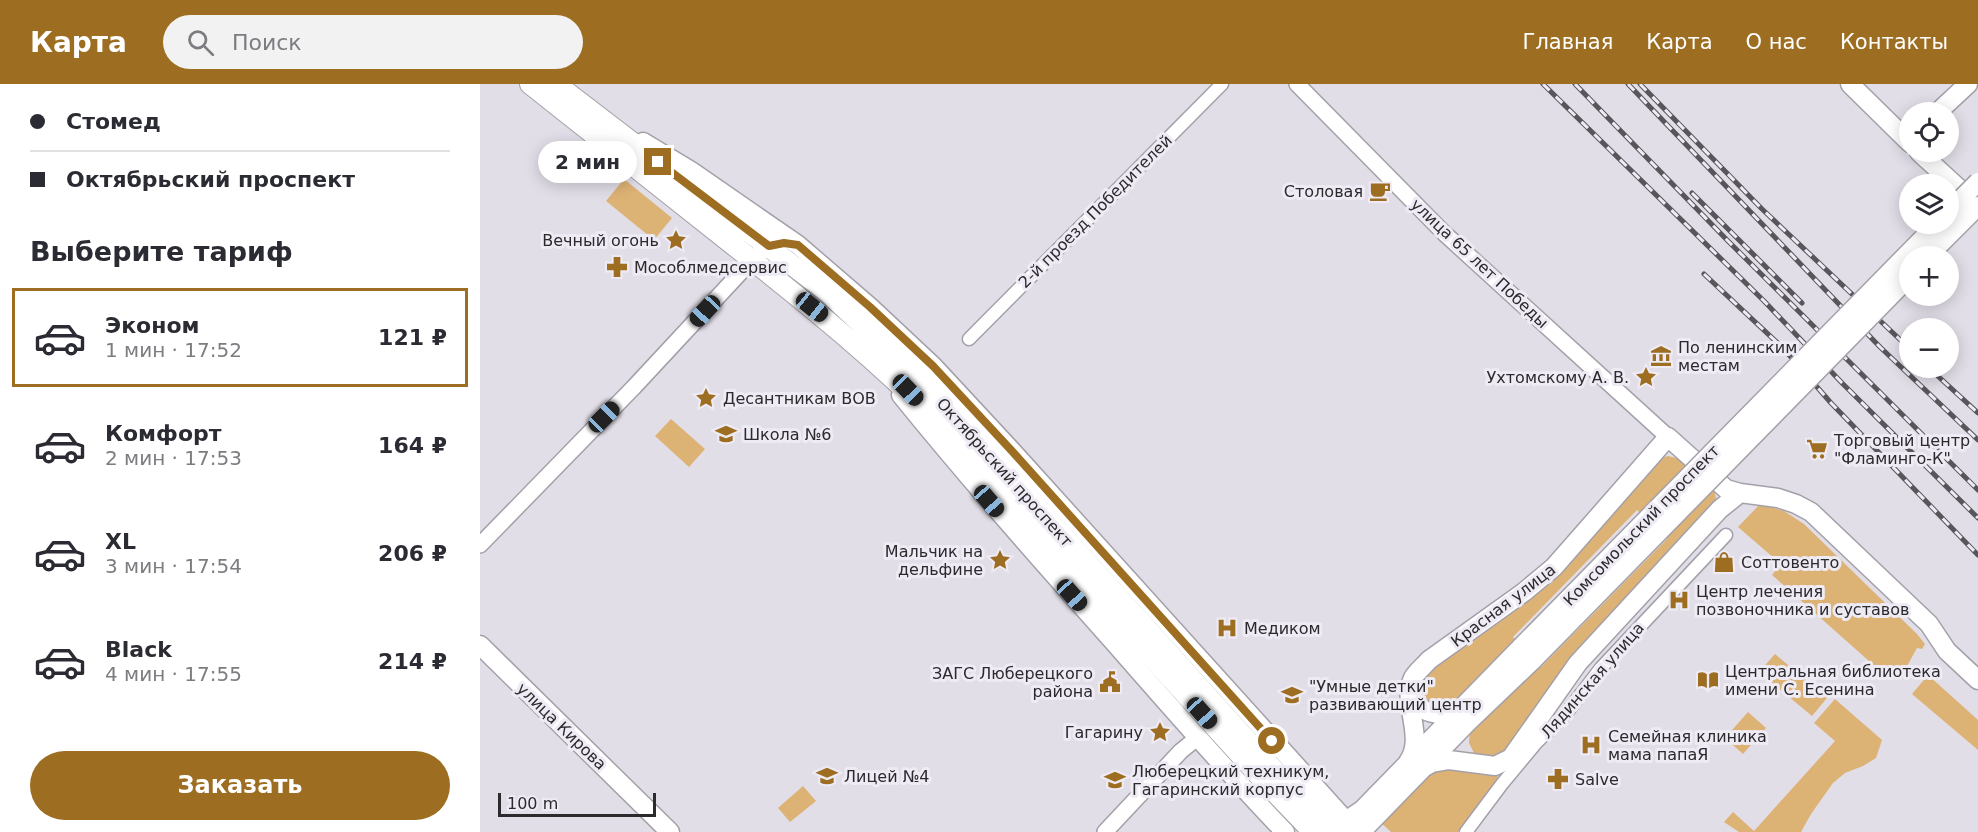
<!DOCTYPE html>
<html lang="ru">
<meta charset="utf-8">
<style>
:root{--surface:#fff;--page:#f2f2f3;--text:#2b2b33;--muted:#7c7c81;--line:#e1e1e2;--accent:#9d6e21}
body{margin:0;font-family:"DejaVu Sans",sans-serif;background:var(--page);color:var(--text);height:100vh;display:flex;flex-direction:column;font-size:22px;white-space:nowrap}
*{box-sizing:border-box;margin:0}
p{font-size:20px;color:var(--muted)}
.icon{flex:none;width:33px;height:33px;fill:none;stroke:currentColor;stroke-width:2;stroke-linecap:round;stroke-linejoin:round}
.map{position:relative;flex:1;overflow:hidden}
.sheet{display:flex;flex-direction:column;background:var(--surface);width:480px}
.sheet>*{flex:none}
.banner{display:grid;align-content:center;height:132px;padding:0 30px;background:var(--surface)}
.fabs{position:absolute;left:1419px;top:18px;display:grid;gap:12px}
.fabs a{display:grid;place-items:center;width:60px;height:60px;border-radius:50%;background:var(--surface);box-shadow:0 3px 15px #0003;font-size:30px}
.scale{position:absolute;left:18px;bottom:15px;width:158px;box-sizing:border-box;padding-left:6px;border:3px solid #2b2a2d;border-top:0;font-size:16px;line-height:21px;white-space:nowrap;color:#2b2a2d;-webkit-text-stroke:4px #efebf5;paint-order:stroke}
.end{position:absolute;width:27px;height:27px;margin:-14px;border:8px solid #9d6e21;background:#fff;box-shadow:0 0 0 3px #fff}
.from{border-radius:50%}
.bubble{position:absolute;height:42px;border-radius:21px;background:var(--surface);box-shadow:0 3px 15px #0003;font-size:20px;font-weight:700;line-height:42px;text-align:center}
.car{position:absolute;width:18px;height:36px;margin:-18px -9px;border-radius:8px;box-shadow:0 0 4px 2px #0007;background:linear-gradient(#222 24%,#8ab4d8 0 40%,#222 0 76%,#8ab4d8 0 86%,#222 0)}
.banner b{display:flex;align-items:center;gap:21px;height:57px;font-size:22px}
.banner b+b{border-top:2px solid var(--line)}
.banner i{width:15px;height:15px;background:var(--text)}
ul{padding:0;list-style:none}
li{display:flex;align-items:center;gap:18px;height:99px;margin:0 12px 9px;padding:0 18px;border:3px solid transparent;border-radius:0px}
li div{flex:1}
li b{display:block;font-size:22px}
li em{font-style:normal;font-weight:700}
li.selected{border-color:var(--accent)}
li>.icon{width:54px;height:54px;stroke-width:1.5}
h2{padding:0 30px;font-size:27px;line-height:72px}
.action{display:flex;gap:12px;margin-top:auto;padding:12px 30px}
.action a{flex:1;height:69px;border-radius:36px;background:var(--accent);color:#fff;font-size:24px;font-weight:700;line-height:69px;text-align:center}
header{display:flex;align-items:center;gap:36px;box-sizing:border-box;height:84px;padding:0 30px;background:var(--accent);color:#fff}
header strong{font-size:28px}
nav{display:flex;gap:33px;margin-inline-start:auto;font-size:21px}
.search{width:420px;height:54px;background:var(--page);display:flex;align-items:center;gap:15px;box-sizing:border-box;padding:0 21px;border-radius:33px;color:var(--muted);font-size:22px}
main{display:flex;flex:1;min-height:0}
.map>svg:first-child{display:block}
</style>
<header>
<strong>Карта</strong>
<div class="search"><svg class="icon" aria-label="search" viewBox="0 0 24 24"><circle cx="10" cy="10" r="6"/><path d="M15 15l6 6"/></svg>Поиск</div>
<nav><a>Главная</a><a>Карта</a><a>О нас</a><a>Контакты</a></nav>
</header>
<main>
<section class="sheet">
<div class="banner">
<b><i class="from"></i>Стомед</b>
<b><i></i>Октябрьский проспект</b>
</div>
<h2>Выберите тариф</h2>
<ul>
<li class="selected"><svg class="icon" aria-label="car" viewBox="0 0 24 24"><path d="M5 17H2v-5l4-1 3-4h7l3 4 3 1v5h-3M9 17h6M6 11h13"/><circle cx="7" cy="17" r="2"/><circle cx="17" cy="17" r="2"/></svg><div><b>Эконом</b><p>1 мин · 17:52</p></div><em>121 ₽</em></li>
<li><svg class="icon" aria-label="car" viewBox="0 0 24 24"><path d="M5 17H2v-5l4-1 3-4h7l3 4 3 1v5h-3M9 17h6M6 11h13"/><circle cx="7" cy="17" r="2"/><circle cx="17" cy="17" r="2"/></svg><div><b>Комфорт</b><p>2 мин · 17:53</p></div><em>164 ₽</em></li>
<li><svg class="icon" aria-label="car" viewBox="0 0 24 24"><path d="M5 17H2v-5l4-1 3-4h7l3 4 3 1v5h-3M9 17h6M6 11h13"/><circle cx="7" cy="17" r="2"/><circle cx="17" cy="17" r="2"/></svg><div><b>XL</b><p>3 мин · 17:54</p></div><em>206 ₽</em></li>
<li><svg class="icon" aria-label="car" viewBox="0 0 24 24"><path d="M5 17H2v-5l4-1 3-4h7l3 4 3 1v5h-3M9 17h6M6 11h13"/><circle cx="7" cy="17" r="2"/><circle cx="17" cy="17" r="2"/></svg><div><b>Black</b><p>4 мин · 17:55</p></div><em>214 ₽</em></li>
</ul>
<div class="action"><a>Заказать</a></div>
</section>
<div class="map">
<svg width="1498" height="748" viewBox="0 0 1498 748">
<rect width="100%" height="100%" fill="#e2dee8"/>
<path fill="#ddb275" d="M144,95L192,134L174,156L126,117Z
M191,335L225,365L209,383L175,352Z
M1188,372L1200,375L1234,405L1236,414L1235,421L1019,675L995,671L989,659L990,646L1058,577L1061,583L1187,455L1157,426L1033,553L1037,557L970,624L940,617L939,595L1048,512L1180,374Z
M1280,420L1304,427L1324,440L1437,550L1445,560L1442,565L1437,564L1421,593L1415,590L1407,593L1292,491L1301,480L1258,443Z
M1295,570L1347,614L1332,632L1279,588Z
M1448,591L1498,636V666L1432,610Z
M1355,615L1402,656L1396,674L1383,682L1365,689L1353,699L1331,730L1321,748H1259L1244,738L1253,728L1274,747L1355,657L1334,639Z
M1268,628L1286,644L1263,670L1245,654Z
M954,684L1016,688L1018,694L978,748H911L899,737Z
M323,702L336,717L310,738L298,724Z"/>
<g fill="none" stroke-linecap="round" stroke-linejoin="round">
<defs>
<path id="minor" d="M489,255L742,0
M986,748L1022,700L1056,659L1088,627L1121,584L1246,451"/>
<path id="tertiary" d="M817,0L965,150L1188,353
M0,461L154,303L272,176L280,169
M625,748L701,667L717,654"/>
<path id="secondary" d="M1370,0L1430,59
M1458,28L1488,0
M163,58L211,87L318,161L390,223L453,282L531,366L876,748
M1439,68L1497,121
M421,311C489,395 560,475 632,556C689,621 745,686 805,748
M0,561L190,748
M931,607C936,631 963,635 981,624
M928,678C946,653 921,620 933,594C937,587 944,582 949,576L1044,508L1074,483L1188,353L1246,405L1260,409L1298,414L1316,420L1331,428L1449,540L1467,567L1498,596
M943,684L952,679L969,676L1015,682L1031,674L1098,579L1240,425L1260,409
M861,734H870L882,726L1042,562
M881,748L988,638L1053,576"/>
<path id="primary" d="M50,0C119,55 188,109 257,164C329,221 399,278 463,343L783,696L833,748
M76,0L346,207L440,295L479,336L794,686L854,748"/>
</defs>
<use href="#minor" stroke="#a4a0a9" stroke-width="15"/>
<use href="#tertiary" stroke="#a4a0a9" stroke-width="18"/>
<use href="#secondary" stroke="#a4a0a9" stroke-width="21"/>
<use href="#primary" stroke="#a4a0a9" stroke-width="22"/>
<use href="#minor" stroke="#fff" stroke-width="12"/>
<use href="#tertiary" stroke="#fff" stroke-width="15"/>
<use href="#secondary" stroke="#fff" stroke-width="18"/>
<use href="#primary" stroke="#fff" stroke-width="20"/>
<defs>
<path id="rail" d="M1063,0L1284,217L1363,300L1498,434
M1095,0L1249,158L1498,406
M1148,0L1400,263L1498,356
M1160,0L1282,125L1430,265
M1212,109L1322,219
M1224,190L1304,265L1351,319L1498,471
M1449,284L1498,329"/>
</defs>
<use href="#rail" stroke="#58565b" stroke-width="5"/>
<use href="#rail" stroke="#efebf5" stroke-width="3" stroke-dasharray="9" stroke-linecap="butt"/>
<defs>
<path id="secondary-bridge" d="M1468,128L1498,98
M1448,172L1498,122
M1042,562L1457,140
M1053,576L1430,192"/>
</defs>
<use href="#secondary-bridge" stroke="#a4a0a9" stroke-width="21" stroke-linecap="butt"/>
<use href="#secondary-bridge" stroke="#fff" stroke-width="18"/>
</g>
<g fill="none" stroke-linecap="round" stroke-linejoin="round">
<path stroke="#9d6e21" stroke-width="8" d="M178,78L289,162L304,159L318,161L390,223L453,282L531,366L792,657"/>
</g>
<defs>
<symbol id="cafe-bare" viewBox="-9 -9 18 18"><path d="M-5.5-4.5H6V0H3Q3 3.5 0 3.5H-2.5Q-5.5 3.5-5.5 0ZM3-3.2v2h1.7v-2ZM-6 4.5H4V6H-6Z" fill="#9d6e21" stroke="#efebf5" stroke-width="2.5" paint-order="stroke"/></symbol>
<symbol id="sight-bare" viewBox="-9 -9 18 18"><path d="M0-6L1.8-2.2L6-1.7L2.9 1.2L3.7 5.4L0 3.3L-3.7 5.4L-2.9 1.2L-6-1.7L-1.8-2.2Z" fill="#9d6e21" stroke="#efebf5" stroke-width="2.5" paint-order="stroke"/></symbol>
<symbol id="pharmacy-bare" viewBox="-9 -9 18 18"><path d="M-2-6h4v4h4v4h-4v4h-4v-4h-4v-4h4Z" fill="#9d6e21" stroke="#efebf5" stroke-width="2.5" paint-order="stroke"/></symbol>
<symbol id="museum-bare" viewBox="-9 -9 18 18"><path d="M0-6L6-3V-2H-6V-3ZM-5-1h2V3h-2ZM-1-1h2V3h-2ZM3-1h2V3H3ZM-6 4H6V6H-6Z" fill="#9d6e21" stroke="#efebf5" stroke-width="2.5" paint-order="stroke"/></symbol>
<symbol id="school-bare" viewBox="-9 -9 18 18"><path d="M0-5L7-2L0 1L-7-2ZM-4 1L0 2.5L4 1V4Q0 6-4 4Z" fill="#9d6e21" stroke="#efebf5" stroke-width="2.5" paint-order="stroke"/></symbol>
<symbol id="supermarket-bare" viewBox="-9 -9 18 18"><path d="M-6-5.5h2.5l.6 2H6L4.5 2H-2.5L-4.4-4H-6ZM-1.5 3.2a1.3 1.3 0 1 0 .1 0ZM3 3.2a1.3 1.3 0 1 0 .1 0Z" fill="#9d6e21" stroke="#efebf5" stroke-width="2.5" paint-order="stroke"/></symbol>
<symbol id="shop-bare" viewBox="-9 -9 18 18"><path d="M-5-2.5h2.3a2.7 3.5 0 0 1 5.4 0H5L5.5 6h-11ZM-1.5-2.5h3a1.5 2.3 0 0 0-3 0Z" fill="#9d6e21" stroke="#efebf5" stroke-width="2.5" paint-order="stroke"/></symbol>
<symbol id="hospital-bare" viewBox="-9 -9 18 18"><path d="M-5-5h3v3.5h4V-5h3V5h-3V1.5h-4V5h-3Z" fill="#9d6e21" stroke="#efebf5" stroke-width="2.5" paint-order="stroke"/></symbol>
<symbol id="library-bare" viewBox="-9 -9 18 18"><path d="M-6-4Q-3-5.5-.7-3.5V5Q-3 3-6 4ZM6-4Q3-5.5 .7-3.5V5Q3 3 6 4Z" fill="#9d6e21" stroke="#efebf5" stroke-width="2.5" paint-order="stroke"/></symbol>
<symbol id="civic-bare" viewBox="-9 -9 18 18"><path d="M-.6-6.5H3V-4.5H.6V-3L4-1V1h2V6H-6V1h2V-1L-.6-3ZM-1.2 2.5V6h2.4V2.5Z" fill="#9d6e21" stroke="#efebf5" stroke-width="2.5" paint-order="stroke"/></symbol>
<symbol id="university-bare" viewBox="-9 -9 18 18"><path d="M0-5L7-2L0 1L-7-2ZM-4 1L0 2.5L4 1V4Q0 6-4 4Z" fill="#9d6e21" stroke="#efebf5" stroke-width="2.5" paint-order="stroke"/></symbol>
</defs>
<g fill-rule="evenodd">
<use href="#cafe-bare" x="885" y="92" width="30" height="30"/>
<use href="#sight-bare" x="181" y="141" width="30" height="30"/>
<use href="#pharmacy-bare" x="122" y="168" width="30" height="30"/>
<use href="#museum-bare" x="1166" y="257" width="30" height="30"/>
<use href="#sight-bare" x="1151" y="278" width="30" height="30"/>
<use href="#sight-bare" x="211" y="299" width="30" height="30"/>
<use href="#school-bare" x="231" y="335" width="30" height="30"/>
<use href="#supermarket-bare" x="1322" y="350" width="30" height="30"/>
<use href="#sight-bare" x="505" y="461" width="30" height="30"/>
<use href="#shop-bare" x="1229" y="463" width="30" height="30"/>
<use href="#hospital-bare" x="1184" y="501" width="30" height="30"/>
<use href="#hospital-bare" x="732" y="529" width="30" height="30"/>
<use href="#library-bare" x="1213" y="581" width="30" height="30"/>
<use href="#civic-bare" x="615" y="583" width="30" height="30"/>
<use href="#school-bare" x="797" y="596" width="30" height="30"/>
<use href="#sight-bare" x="665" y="633" width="30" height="30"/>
<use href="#hospital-bare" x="1096" y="646" width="30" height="30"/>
<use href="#school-bare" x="332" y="677" width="30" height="30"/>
<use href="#pharmacy-bare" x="1063" y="680" width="30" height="30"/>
<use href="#university-bare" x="620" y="681" width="30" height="30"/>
</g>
<g text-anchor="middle" stroke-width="6" stroke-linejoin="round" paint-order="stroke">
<g font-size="16" fill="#2b2a2d" stroke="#efebf5" text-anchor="start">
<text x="883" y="113" text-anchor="end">Столовая</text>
<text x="179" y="162" text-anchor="end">Вечный огонь</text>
<text x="154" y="189">Мособлмедсервис</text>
<text x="1198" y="269">По ленинским<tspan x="1198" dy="18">местам</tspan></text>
<text x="1149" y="299" text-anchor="end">Ухтомскому А. В.</text>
<text x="243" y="320">Десантникам ВОВ</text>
<text x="263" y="356">Школа №6</text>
<text x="1354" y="362">Торговый центр<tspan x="1354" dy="18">"Фламинго-К"</tspan></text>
<text x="503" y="473" text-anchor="end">Мальчик на<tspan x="503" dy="18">дельфине</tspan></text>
<text x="1261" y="484">Соттовенто</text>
<text x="1216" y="513">Центр лечения<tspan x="1216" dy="18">позвоночника и суставов</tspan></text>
<text x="764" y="550">Медиком</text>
<text x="1245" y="593">Центральная библиотека<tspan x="1245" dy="18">имени С. Есенина</tspan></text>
<text x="613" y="595" text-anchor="end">ЗАГС Люберецкого<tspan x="613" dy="18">района</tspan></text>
<text x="829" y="608">"Умные детки"<tspan x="829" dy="18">развивающий центр</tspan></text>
<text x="663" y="654" text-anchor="end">Гагарину</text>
<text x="1128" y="658">Семейная клиника<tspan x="1128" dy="18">мама папаЯ</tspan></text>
<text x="652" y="693">Люберецкий техникум,<tspan x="652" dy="18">Гагаринский корпус</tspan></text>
<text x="364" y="698">Лицей №4</text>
<text x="1095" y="701">Salve</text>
</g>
<g font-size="16" fill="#2b2a2d" stroke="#efebf5">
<text transform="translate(615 127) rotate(-45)" y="6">2-й проезд Победителей</text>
<text transform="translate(1000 179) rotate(43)" y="6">улица 65 лет Победы</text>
<text transform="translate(525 388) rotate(48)" y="6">Октябрьский проспект</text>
<text transform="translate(1161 441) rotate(-46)" y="6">Комсомольский проспект</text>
<text transform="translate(1023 521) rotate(-37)" y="6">Красная улица</text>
<text transform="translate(1112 596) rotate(-49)" y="6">Лядинская улица</text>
<text transform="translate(82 642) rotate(44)" y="6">улица Кирова</text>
</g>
</g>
</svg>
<div class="fabs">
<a><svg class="icon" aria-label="locate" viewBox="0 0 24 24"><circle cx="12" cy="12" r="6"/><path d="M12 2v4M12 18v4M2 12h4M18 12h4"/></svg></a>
<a><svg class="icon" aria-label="layers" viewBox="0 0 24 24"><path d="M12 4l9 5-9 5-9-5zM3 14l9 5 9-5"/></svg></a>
<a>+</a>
<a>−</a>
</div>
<div class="scale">100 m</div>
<i class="end from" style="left:792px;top:657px"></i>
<i class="end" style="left:178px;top:78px"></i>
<div class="bubble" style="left:58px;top:57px;width:99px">2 мин</div>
<i class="car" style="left:332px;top:223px;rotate:129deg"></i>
<i class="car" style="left:225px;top:227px;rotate:223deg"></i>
<i class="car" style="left:428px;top:306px;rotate:136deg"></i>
<i class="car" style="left:124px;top:333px;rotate:45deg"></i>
<i class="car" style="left:509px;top:417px;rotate:139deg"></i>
<i class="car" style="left:592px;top:511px;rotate:138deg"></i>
<i class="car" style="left:722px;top:629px;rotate:138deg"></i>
</div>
</main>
